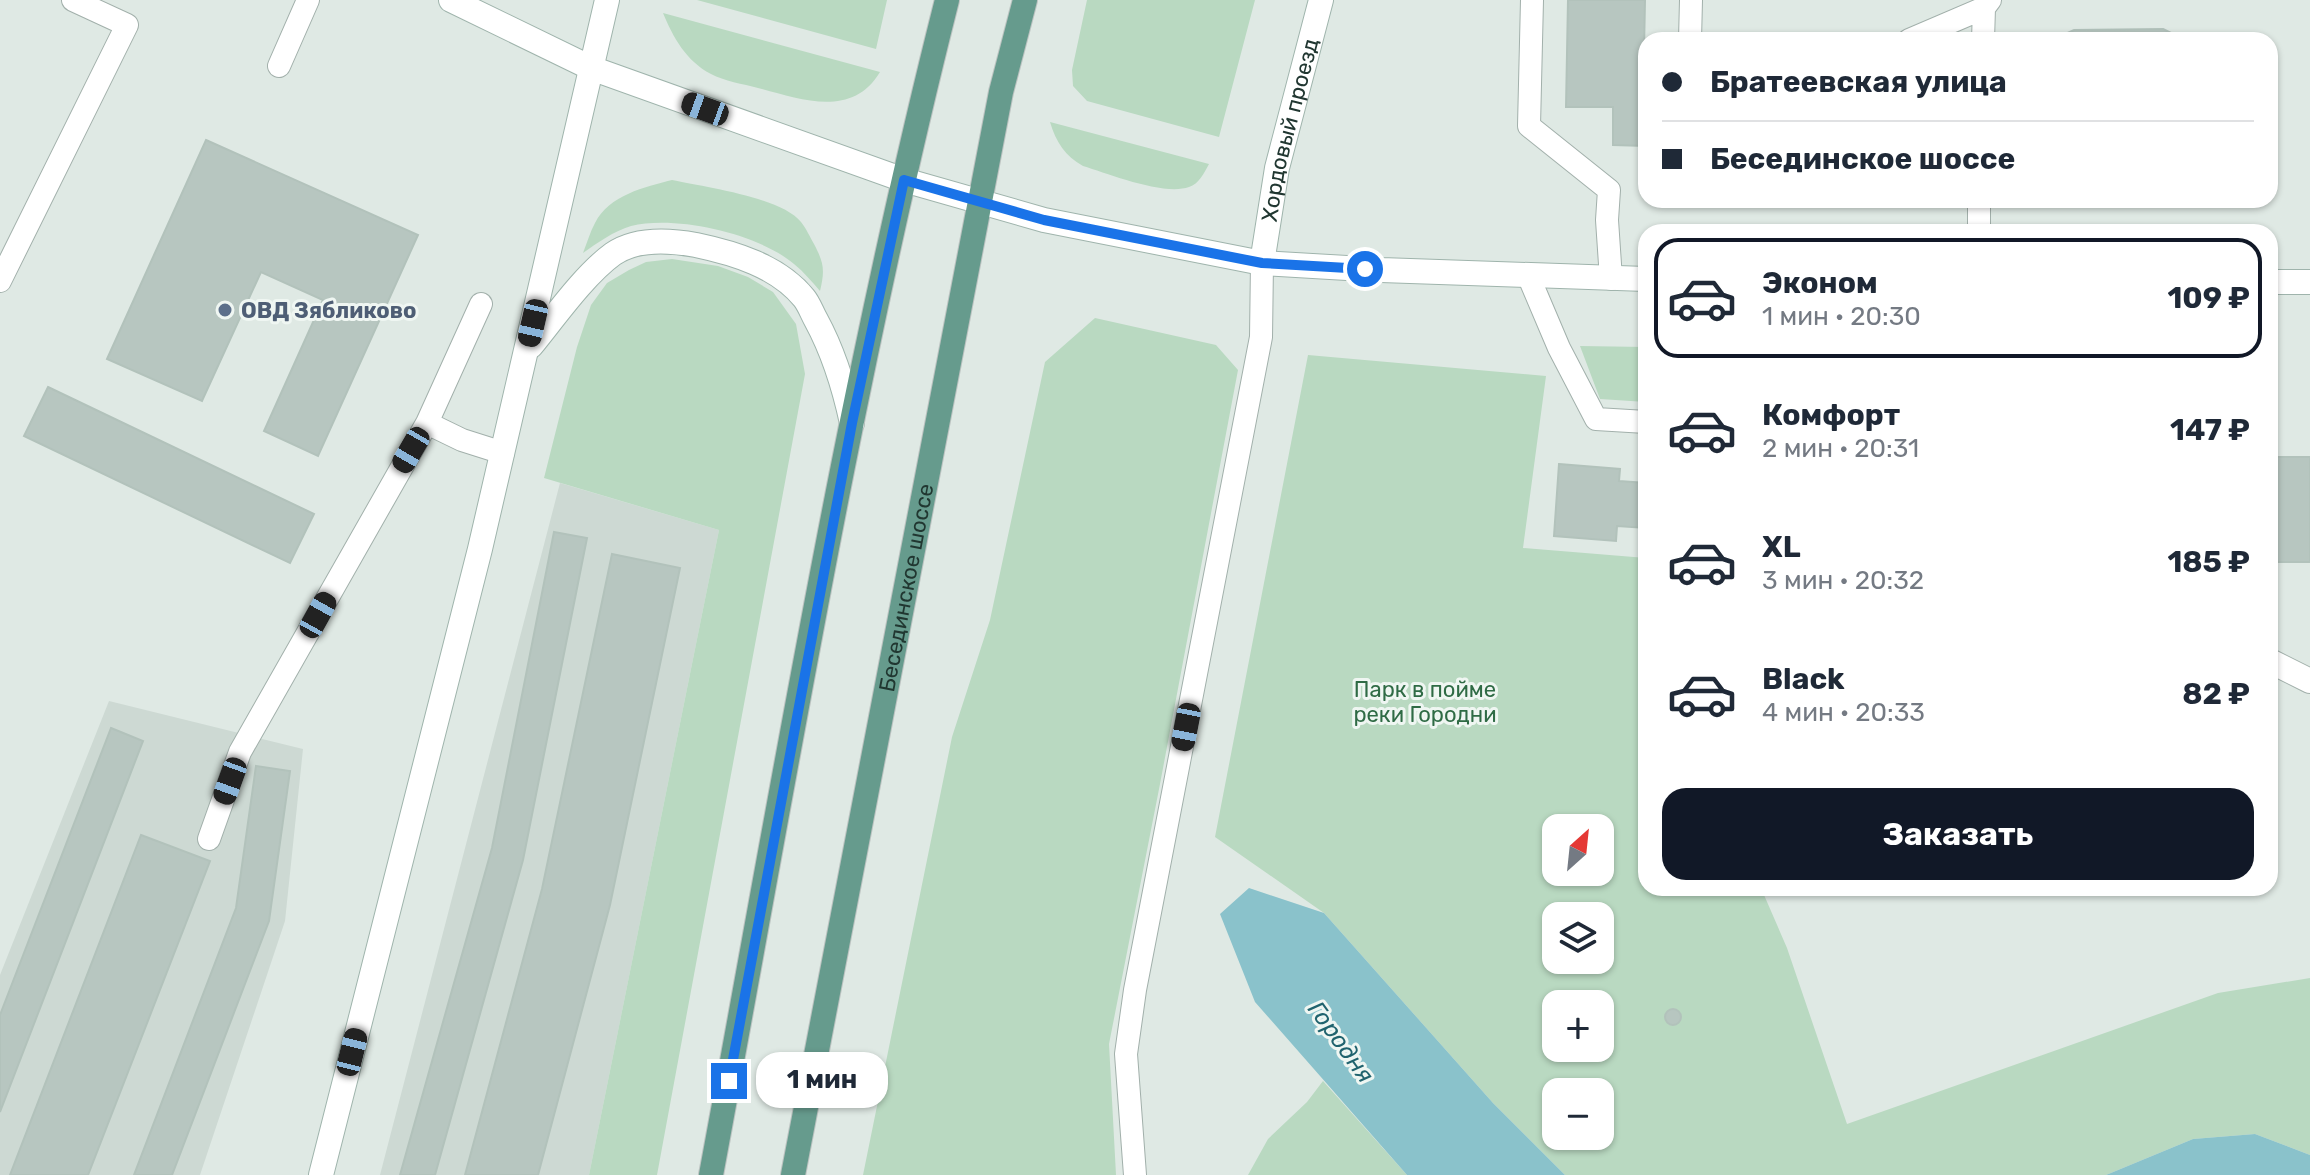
<!DOCTYPE html>
<html lang="ru">
<meta charset="utf-8">
<style>
:root{--surface:#fff;--page:#f6f6f7;--text:#1f2937;--muted:#747a83;--line:#e0e1e3;--accent:#111827}
body{margin:0;font-family:Rubik,sans-serif;background:var(--page);color:var(--text);height:100vh;display:flex;flex-direction:column;font-size:30px;white-space:nowrap}
*{box-sizing:border-box;margin:0}
p{font-size:26px;color:var(--muted)}
.icon{flex:none;width:44px;height:44px;fill:none;stroke:currentColor;stroke-width:2;stroke-linecap:round;stroke-linejoin:round}
.map{position:relative;flex:1;overflow:hidden}
.sheet{position:absolute;left:1638px;top:224px;width:640px;height:672px;display:flex;flex-direction:column;background:var(--surface);border-radius:24px;box-shadow:0 2px 6px #0004}
.sheet>*{flex:none}
.hud{position:absolute;left:1638px;top:32px;width:640px;height:176px;border-radius:24px;box-shadow:0 2px 6px #0004;display:grid;align-content:center;height:176px;padding:0 24px;background:var(--surface)}
.needle{width:52px;rotate:27deg}
.controls{position:absolute;left:1542px;top:814px;display:grid;gap:16px}
.controls a{display:grid;place-items:center;width:72px;height:72px;border-radius:16px;background:var(--surface);box-shadow:0 2px 6px #0004;font-size:40px}
.end{position:absolute;width:36px;height:36px;margin:-18px;border:10px solid #1a73e8;background:#fff;box-shadow:0 0 0 4px #fff}
.from{border-radius:50%}
.bubble{position:absolute;height:56px;border-radius:24px;background:var(--surface);box-shadow:0 2px 6px #0004;font-size:26px;font-weight:700;line-height:56px;text-align:center}
.car{position:absolute;width:24px;height:48px;margin:-24px -12px;border-radius:10px;box-shadow:0 0 6px 2px #0007;background:linear-gradient(#222 24%,#8ab4d8 0 40%,#222 0 76%,#8ab4d8 0 86%,#222 0)}
.hud b{display:flex;align-items:center;gap:28px;height:76px;font-size:30px}
.hud b+b{border-top:2px solid var(--line)}
.hud i{width:20px;height:20px;background:var(--text)}
ul{padding:14px 0 0;list-style:none}
li{display:flex;align-items:center;gap:24px;height:120px;margin:0 16px 12px;padding:0 8px;border:4px solid transparent;border-radius:24px}
li div{flex:1}
li b{display:block;font-size:30px}
li em{font-style:normal;font-weight:700}
li.selected{border-color:var(--accent)}
li>.icon{width:72px;height:72px;stroke-width:1.5}
.button{display:flex;gap:16px;margin-top:auto;padding:16px 24px}
.button a{flex:1;height:92px;border-radius:24px;background:var(--accent);color:#fff;font-size:32px;font-weight:700;line-height:92px;text-align:center}
.map>svg:first-child{display:block}
</style>
<div class="map">
<svg width="2310" height="1175" viewBox="0 0 2310 1175">
<rect width="100%" height="100%" fill="#dfe9e4"/>
<path fill="#cdd9d3" d="M560,483L719,530L589,1175H380Z
M109,701L303,749L285,921L200,1175H0V975Z"/>
<path fill="#b9d9c1" fill-rule="evenodd" d="M697,0H887L876,49Z
M1087,0H1255L1219,137L1087,101L1073,86L1072,70Z
M663,13L880,72C852,119 800,99 758,88C743,84 724,81 711,74C686,61 673,37 663,13Z
M1050,122L1209,164C1204,173 1199,184 1189,187C1164,196 1109,174 1083,166C1065,156 1056,142 1050,122Z
M672,180C704,187 781,197 801,222C806,228 810,237 814,244C824,263 825,270 820,291C812,282 804,272 794,264C759,234 677,215 631,226C614,231 597,243 583,253C587,243 590,232 595,223C609,195 645,187 672,180Z
M672,259L718,266L748,277L773,292L796,324L805,374L657,1175H589L719,530L544,478L577,347L591,305L607,283L629,270L646,262Z
M1095,318L1216,345L1238,370L1160,784L1109,1044L1116,1175H863L952,737L990,620L1045,362Z
M1580,346L1646,347V402L1600,399Z
M1308,355L1546,376L1523,548L1646,558V888H1761L1787,948L1847,1124L2218,993L2310,978V1155L2255,1134L2193,1139L2106,1175H1565L1493,1103L1324,913L1215,837ZM1556,828H1600V872H1556ZM1556,916H1600V960H1556ZM1556,1004H1600V1048H1556ZM1556,1092H1600V1136H1556Z
M1323,1081L1407,1175H1248L1268,1139L1307,1102Z"/>
<path fill="#8ac2cb" d="M1249,888L1324,913L1493,1103L1565,1175H1407L1255,1002L1220,914Z
M2255,1134L2310,1155V1175H2106L2193,1139Z"/>
<path fill="#b7c6c0" stroke="#b2c2bb" stroke-width="2" d="M1568,0H1645L1643,101H1646V146L1613,145V107H1566Z
M2163,29L2185,40H2052L2074,30Z
M206,140L418,235L318,456L264,431L323,300L261,272L202,401L107,359Z
M48,387L314,514L290,563L24,436Z
M2270,457H2310V562H2270Z
M1559,464L1620,469L1619,481L1646,483V528L1617,526L1616,541L1554,536Z
M554,532L587,538L523,860L435,1175H400L492,848Z
M612,554L680,568L610,905L538,1175H465L542,889Z
M111,728L143,741L0,1112V1015Z
M256,766L290,771L269,921L172,1175H134L236,908Z
M141,835L210,861L88,1175H10Z
M1665 1017a8 8 0 1 1 16 0a8 8 0 1 1-16 0Z"/>
<g fill="none" stroke-linecap="round" stroke-linejoin="round">
<defs>
<path id="lane" d="M1532,0L1529,126L1609,190L1607,220L1611,279
M1690,40L1691,0
M1909,40L1984,8L1990,0
M1983,40L1984,8
M279,66L308,0
M1979,200V232
M1528,275L1559,348L1596,419L1646,422
M0,281L127,25L73,0
M481,304L427,423L462,440L503,453
M209,839L240,752L427,423
M1135,1175L1126,1054L1135,990L1261,337L1262,263"/>
<path id="street" d="M2270,661L2310,681"/>
<g id="secondary">
<path d="M451,0L591,68L904,180L1044,220L1262,263L1381,270L1646,279"/>
<path id="s1" d="M1262,263L1277,168L1321,0"/>
<path d="M2270,282H2310"/>
<path d="M531,346C554,318 584,275 613,254C636,238 669,240 696,245C734,253 778,266 804,298C809,304 812,313 816,320C834,353 844,386 852,423"/>
<path d="M321,1175L480,549L607,0"/>
</g>
<g id="primary">
<path d="M711,1175C784,783 849,387 947,0"/>
<path id="s2" d="M793,1175L1001,92L1025,0"/>
</g>
</defs>
<use href="#lane" stroke="#a2b0ab" stroke-width="24"/>
<use href="#street" stroke="#a2b0ab" stroke-width="26"/>
<use href="#secondary" stroke="#9fb4ac" stroke-width="26"/>
<use href="#primary" stroke="#bcc3c1" stroke-width="26"/>
<use href="#lane" stroke="#fff" stroke-width="22"/>
<use href="#street" stroke="#fff" stroke-width="24"/>
<use href="#secondary" stroke="#fff" stroke-width="24"/>
<use href="#primary" stroke="#669b8d" stroke-width="24"/>
</g>
<g fill="none" stroke-linecap="round" stroke-linejoin="round">
<path stroke="#1a73e8" stroke-width="10" d="M729,1081L852,423L904,180L1044,220L1262,263L1365,269"/>
</g>
<circle fill="#5c6f8a" stroke="#eff6f2" stroke-width="3" cx="225" cy="310" r="8"/>
<g text-anchor="middle" stroke-width="6" stroke-linejoin="round" paint-order="stroke">
<g font-size="22" fill="#213731" stroke="#eff6f2">
<text dy="8" stroke="none"><textPath href="#s1" startOffset="136">Хордовый проезд</textPath></text>
<text dy="8" stroke="none"><textPath href="#s2" startOffset="598">Бесединское шоссе</textPath></text>
</g>
<g font-size="22" font-weight="bold" fill="#4e5e75" stroke="#eff6f2" text-anchor="start">
<text x="241" y="318">ОВД Зябликово</text>
</g>
<g font-size="22" fill="#2f6b45" stroke="#eff6f2">
<text x="1425" y="697">Парк в пойме<tspan x="1425" dy="25">реки Городни</tspan></text>
</g>
<g font-size="24" font-style="italic" fill="#20636e" stroke="#eff6f2">
<text transform="translate(1341 1042) rotate(54)" y="8">Городня</text>
</g>
</g>
</svg>
<div class="controls">
<a><svg class="needle" viewBox="-14 -14 28 28"><path d="M0-13l5 13h-10z" fill="#e53935"/><path d="M0 13l5-13h-10z" fill="#747a83"/></svg></a>
<a><svg class="icon" aria-label="layers" viewBox="0 0 24 24"><path d="M12 4l9 5-9 5-9-5zM3 14l9 5 9-5"/></svg></a>
<a>+</a>
<a>−</a>
</div>
<i class="end from" style="left:1365px;top:269px"></i>
<i class="end" style="left:729px;top:1081px"></i>
<div class="bubble" style="left:756px;top:1052px;width:132px">1 мин</div>
<i class="car" style="left:705px;top:109px;rotate:290deg"></i>
<i class="car" style="left:533px;top:323px;rotate:193deg"></i>
<i class="car" style="left:411px;top:450px;rotate:210deg"></i>
<i class="car" style="left:318px;top:615px;rotate:29deg"></i>
<i class="car" style="left:1186px;top:727px;rotate:191deg"></i>
<i class="car" style="left:230px;top:781px;rotate:200deg"></i>
<i class="car" style="left:352px;top:1052px;rotate:14deg"></i>
<div class="hud">
<b><i class="from"></i>Братеевская улица</b>
<b><i></i>Бесединское шоссе</b>
</div>
<section class="sheet">
<ul>
<li class="selected"><svg class="icon" aria-label="car" viewBox="0 0 24 24"><path d="M5 17H2v-5l4-1 3-4h7l3 4 3 1v5h-3M9 17h6M6 11h13"/><circle cx="7" cy="17" r="2"/><circle cx="17" cy="17" r="2"/></svg><div><b>Эконом</b><p>1 мин · 20:30</p></div><em>109 ₽</em></li>
<li><svg class="icon" aria-label="car" viewBox="0 0 24 24"><path d="M5 17H2v-5l4-1 3-4h7l3 4 3 1v5h-3M9 17h6M6 11h13"/><circle cx="7" cy="17" r="2"/><circle cx="17" cy="17" r="2"/></svg><div><b>Комфорт</b><p>2 мин · 20:31</p></div><em>147 ₽</em></li>
<li><svg class="icon" aria-label="car" viewBox="0 0 24 24"><path d="M5 17H2v-5l4-1 3-4h7l3 4 3 1v5h-3M9 17h6M6 11h13"/><circle cx="7" cy="17" r="2"/><circle cx="17" cy="17" r="2"/></svg><div><b>XL</b><p>3 мин · 20:32</p></div><em>185 ₽</em></li>
<li><svg class="icon" aria-label="car" viewBox="0 0 24 24"><path d="M5 17H2v-5l4-1 3-4h7l3 4 3 1v5h-3M9 17h6M6 11h13"/><circle cx="7" cy="17" r="2"/><circle cx="17" cy="17" r="2"/></svg><div><b>Black</b><p>4 мин · 20:33</p></div><em>82 ₽</em></li>
</ul>
<div class="button"><a>Заказать</a></div>
</section>
</div>
